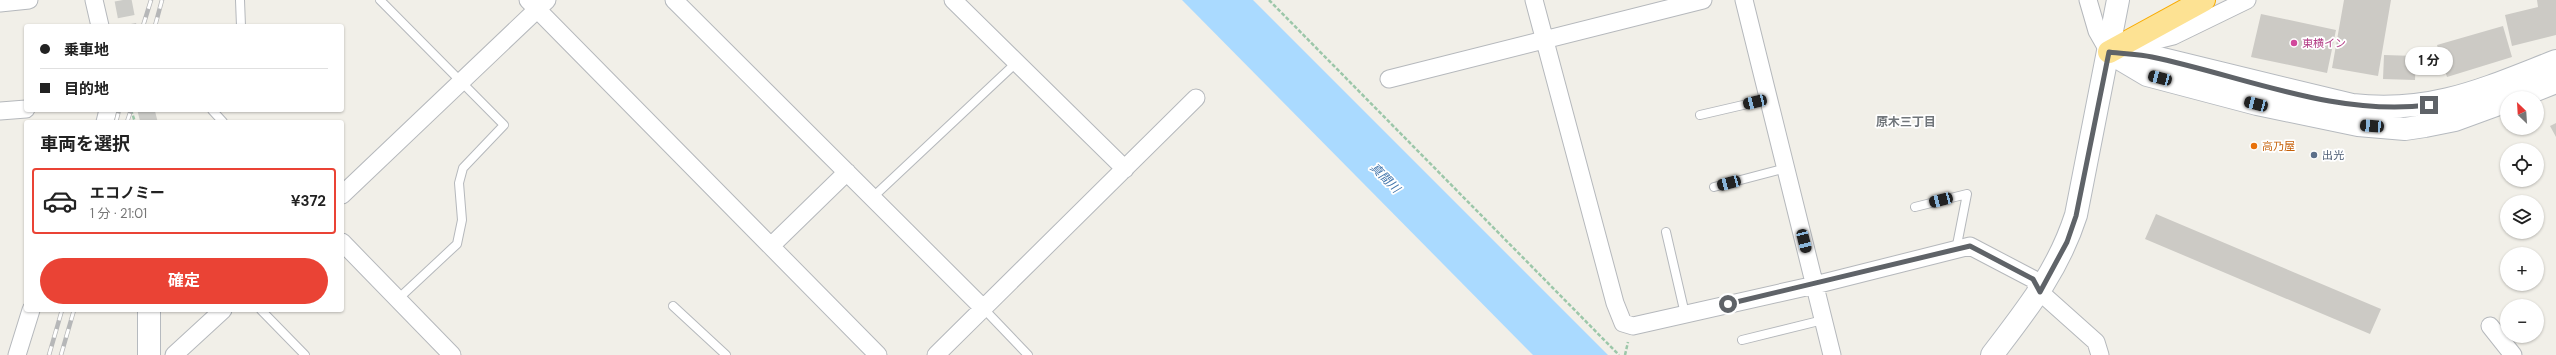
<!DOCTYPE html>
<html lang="ja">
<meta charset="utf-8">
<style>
:root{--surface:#fff;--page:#f6f6f6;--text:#222;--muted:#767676;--line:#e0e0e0;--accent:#ea4335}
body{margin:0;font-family:"DM Sans","Noto Sans JP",sans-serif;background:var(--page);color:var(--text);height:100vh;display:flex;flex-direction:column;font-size:15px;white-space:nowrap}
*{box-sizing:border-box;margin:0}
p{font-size:13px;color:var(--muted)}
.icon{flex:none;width:22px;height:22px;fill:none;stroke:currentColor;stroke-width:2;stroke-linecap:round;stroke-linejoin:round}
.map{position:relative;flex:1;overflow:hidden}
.drawer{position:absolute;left:24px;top:120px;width:320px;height:192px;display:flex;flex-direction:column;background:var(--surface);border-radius:4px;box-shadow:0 1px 3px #0004}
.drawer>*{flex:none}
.top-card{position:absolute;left:24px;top:24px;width:320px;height:88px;border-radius:4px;box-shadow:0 1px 3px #0004;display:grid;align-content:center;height:88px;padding:0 16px;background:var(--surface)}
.needle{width:26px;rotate:335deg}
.controls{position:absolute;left:2500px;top:91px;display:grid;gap:8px}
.controls a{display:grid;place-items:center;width:44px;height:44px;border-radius:50%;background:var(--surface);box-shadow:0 1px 3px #0004;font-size:20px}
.end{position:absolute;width:18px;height:18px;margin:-9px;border:5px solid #5f6368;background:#fff;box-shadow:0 0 0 2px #fff}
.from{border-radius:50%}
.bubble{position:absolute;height:28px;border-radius:14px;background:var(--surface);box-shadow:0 1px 3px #0004;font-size:13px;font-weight:700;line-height:28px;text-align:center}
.car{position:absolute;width:12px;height:24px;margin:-12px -6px;border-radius:5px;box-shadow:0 0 3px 1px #0007;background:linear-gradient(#222 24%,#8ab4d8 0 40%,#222 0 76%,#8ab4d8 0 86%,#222 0)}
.top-card b{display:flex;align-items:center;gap:14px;height:38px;font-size:15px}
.top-card b+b{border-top:1px solid var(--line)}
.top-card i{width:10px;height:10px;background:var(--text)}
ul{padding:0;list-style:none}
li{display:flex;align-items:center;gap:12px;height:66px;margin:0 8px 6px;padding:0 8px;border:2px solid transparent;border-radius:4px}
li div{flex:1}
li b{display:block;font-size:15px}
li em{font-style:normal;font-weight:700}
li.on{border-color:var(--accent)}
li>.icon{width:36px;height:36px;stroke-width:1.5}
h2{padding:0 16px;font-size:18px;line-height:48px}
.primary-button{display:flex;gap:8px;margin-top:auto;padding:8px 16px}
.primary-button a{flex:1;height:46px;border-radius:24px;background:var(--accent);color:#fff;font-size:16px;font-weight:700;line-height:46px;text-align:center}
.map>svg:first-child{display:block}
</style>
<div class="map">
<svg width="2556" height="355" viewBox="0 0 2556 355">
<rect width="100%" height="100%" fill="#f1efe8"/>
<path fill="#aadaff" d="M1182,0H1253L1608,355H1533Z"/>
<path fill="#cccac5" d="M2344,0H2391L2378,76L2332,68Z
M2537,0H2556V35L2512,46L2505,15L2538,7Z
M2261,14L2336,30L2327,73L2251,57Z
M2503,26L2512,57L2447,77L2437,45Z
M2384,55L2416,56L2415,80L2383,79Z
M2556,123V137L2550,126Z
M2156,214L2381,309L2370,334L2145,239Z"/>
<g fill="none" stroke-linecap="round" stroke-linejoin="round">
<path stroke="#ccccc8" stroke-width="17" stroke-dasharray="17 8" stroke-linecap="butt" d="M123,0L128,26
M146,110L149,122"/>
<defs>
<path id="lane" d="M240,0L241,26
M380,0L504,125L463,168L459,183L462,220L457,244L398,299
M212,110L223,122
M1700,115L1769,99
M1714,187L1786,168
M872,198L1016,63
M1915,207L1967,194L1956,250
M1666,232L1685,314
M673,306L726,355
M984,309L1028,355
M261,310L305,355
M1742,340L1823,320"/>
<path id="street" d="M94,0L100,26
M528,0L878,355
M674,0L984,309
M953,0L1125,169
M1534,0L1615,303L1623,323L1633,326L1815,285L1970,246L2033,279L2040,292L2096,342L2100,355
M1744,0L1832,355
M2088,0L2097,31L2109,52L2173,36L2247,0
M0,3L29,0
M1389,79L1703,0
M0,111L26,109
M105,122L108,110
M342,195L547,0
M342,242L452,355
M771,246L847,172
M2490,326L2513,355
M17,355L31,310
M174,355L223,310
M936,355L1196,98"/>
<path id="secondary" d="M2109,52L2150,56L2352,105C2432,114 2484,89 2556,61
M2115,56L2147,75L2257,104L2358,125L2405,129L2425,126L2455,120L2507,101
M2516,98L2556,82
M149,310V355
M1992,355C2027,309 2058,271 2076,215L2118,0"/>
<path id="highway" d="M2109,52L2204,0"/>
</defs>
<use href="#lane" stroke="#b5b8bc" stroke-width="10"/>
<use href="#street" stroke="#b5b8bc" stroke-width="19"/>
<use href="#secondary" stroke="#b6babf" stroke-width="24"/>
<use href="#highway" stroke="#f9ab00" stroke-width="24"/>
<path stroke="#9cc7a9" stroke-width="2.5" stroke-dasharray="4 2" stroke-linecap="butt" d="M1269,0L1619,355
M131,110L135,122
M1625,355L1628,342"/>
<use href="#lane" stroke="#fff" stroke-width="8"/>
<use href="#street" stroke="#fff" stroke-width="17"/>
<use href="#secondary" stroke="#fff" stroke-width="22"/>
<use href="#highway" stroke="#fde293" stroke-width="22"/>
<defs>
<path id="rail" d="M143,26L151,0
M155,26L162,0
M116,122L119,110
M127,122L131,110
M49,355L62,310
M61,355L74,310"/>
</defs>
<use href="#rail" stroke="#b6b7b8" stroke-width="4.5"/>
<use href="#rail" stroke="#fff" stroke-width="3" stroke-dasharray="9" stroke-linecap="butt"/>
</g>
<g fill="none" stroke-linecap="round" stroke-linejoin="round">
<path stroke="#5f6368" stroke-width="5" d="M1728,304L1970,246L2033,279L2040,292L2067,242L2076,216L2109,52C2123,54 2138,54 2152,57C2243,76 2335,117 2429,105"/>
</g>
<circle fill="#d1479c" stroke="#fff" stroke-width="1.5" cx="2294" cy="43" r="4"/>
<circle fill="#e8710a" stroke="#fff" stroke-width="1.5" cx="2254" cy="146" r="4"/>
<circle fill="#5c6f8a" stroke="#fff" stroke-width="1.5" cx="2314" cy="155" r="4"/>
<g text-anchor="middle" stroke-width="3.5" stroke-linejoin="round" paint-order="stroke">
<g font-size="11" fill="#b23c85" stroke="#fff" text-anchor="start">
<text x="2302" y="47">東横イン</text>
</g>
<g font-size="11" fill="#c56008" stroke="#fff" text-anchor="start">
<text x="2262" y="150">高乃屋</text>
</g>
<g font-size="11" fill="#4e5e75" stroke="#fff" text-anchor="start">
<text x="2322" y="159">出光</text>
</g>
<g font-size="12" font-weight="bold" fill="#70757a" stroke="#fff">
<text x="1906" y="126">原木三丁目</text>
</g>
<g font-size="12" font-style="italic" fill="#4174aa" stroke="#fff">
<text transform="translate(1385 178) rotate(45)" y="4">真間川</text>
</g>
</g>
</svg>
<div class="controls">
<a><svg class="needle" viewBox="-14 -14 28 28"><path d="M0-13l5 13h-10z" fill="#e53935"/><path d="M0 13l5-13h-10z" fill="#767676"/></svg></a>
<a><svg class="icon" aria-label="locate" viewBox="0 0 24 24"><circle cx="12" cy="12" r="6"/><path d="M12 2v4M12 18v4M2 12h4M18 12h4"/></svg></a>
<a><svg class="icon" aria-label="layers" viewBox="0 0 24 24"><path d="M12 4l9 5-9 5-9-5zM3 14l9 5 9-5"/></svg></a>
<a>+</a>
<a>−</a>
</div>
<i class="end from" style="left:1728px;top:304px"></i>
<i class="end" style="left:2429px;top:105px"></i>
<div class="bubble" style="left:2405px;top:47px;width:48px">1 分</div>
<i class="car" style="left:2160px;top:78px;rotate:285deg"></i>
<i class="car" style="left:1755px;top:102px;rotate:257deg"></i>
<i class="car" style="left:2256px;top:104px;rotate:285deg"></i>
<i class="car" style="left:2372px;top:126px;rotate:274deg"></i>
<i class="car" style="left:1729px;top:183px;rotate:255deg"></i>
<i class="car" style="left:1941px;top:200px;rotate:255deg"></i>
<i class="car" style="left:1804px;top:241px;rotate:166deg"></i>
<div class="top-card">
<b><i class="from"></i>乗車地</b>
<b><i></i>目的地</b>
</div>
<section class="drawer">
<h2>車両を選択</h2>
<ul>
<li class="on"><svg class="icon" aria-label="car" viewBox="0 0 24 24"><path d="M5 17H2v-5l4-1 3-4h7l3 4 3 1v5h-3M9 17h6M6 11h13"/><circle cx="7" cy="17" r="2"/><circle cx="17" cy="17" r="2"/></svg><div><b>エコノミー</b><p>1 分 · 21:01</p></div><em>¥372</em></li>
</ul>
<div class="primary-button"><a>確定</a></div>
</section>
</div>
